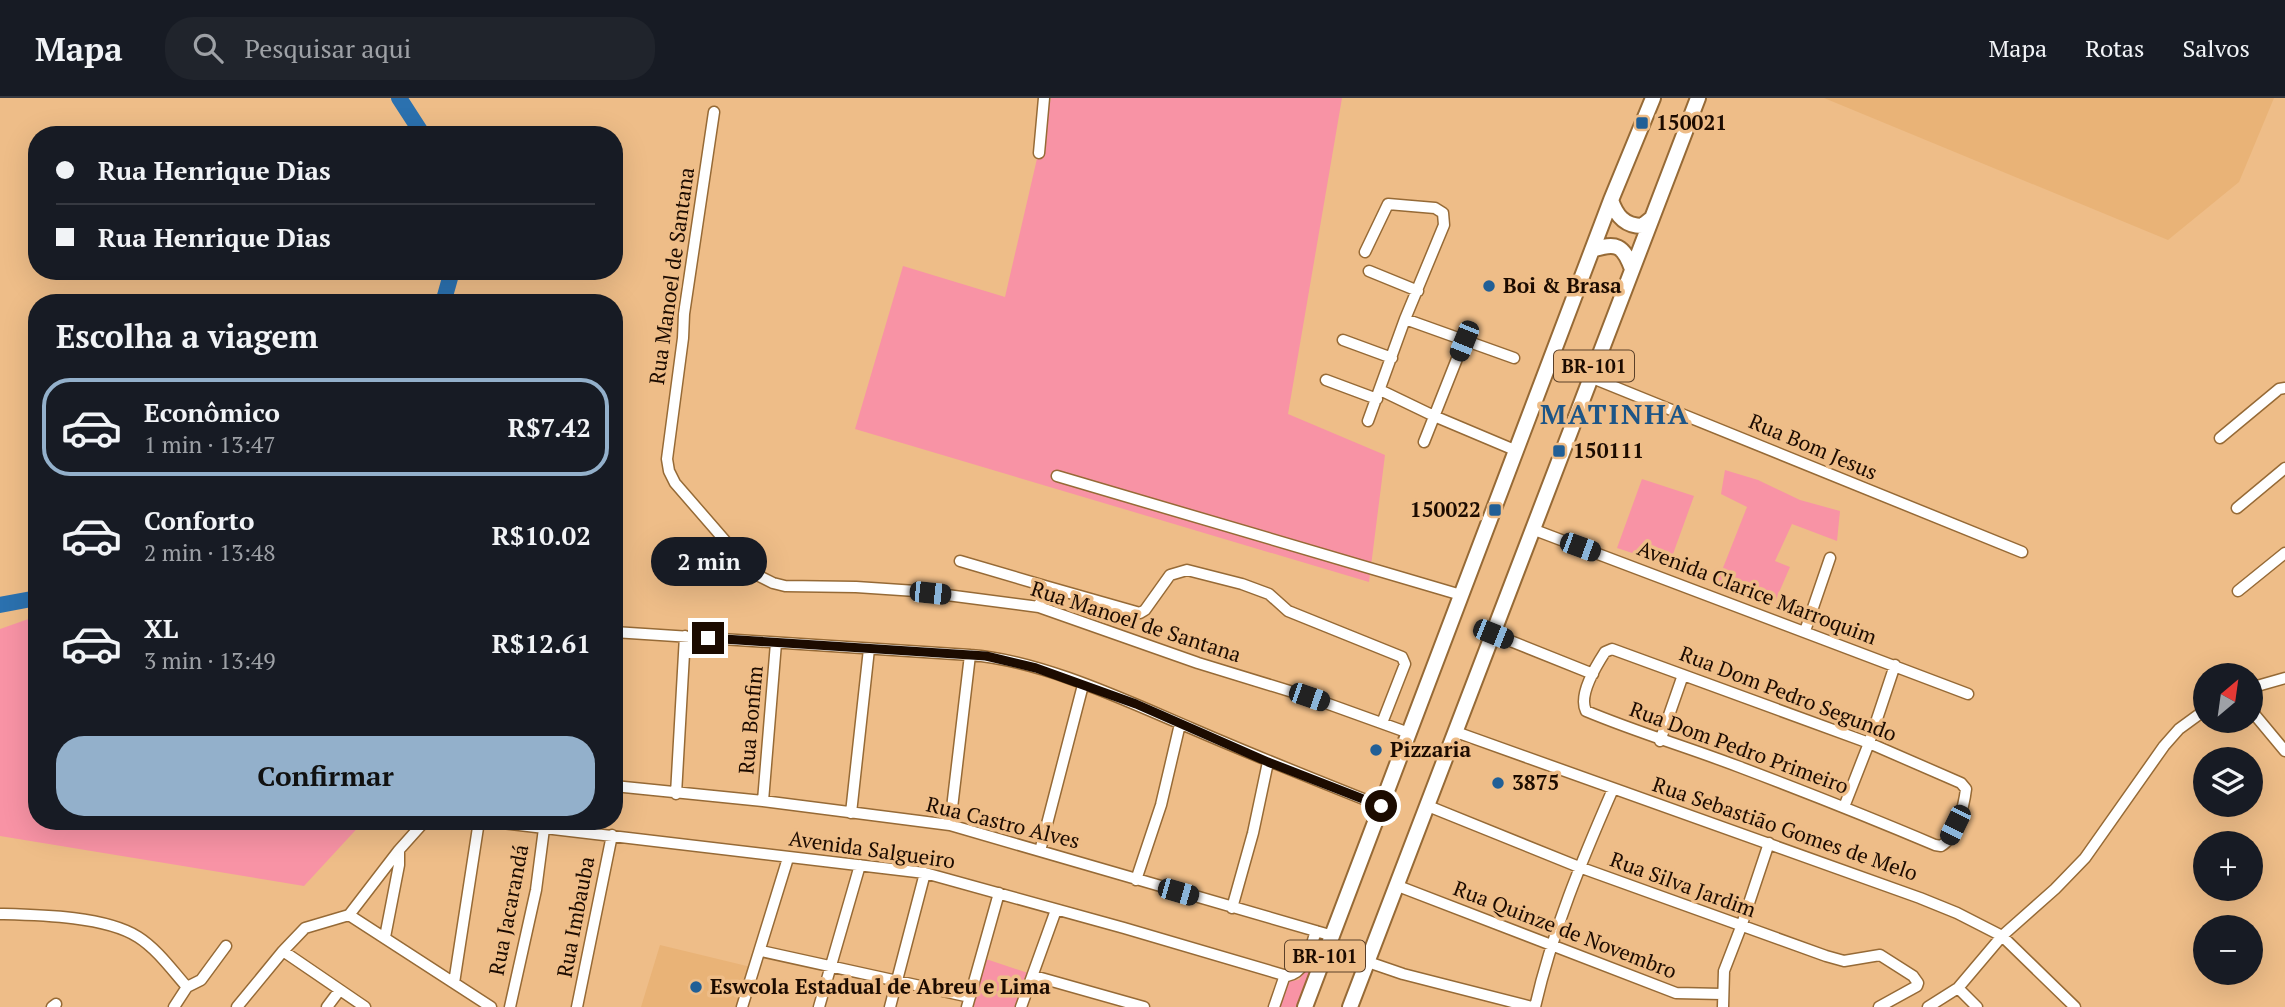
<!DOCTYPE html>
<html lang="pt">
<meta charset="utf-8">
<style>
:root{--surface:#171b24;--page:#20242c;--text:#f1f3f6;--muted:#9ea1a6;--line:#363941;--accent:#93b0cb}
body{margin:0;font-family:"PT Serif",serif;background:var(--page);color:var(--text);height:100vh;display:flex;flex-direction:column;font-size:26px;white-space:nowrap}
*{box-sizing:border-box;margin:0}
p{font-size:23px;color:var(--muted)}
.icon{flex:none;width:38px;height:38px;fill:none;stroke:currentColor;stroke-width:2;stroke-linecap:round;stroke-linejoin:round}
.map{position:relative;flex:1;overflow:hidden}
.side{position:absolute;left:28px;top:196px;width:595px;height:536px;display:flex;flex-direction:column;background:var(--surface);border-radius:28px;box-shadow:0 7px 28px #0002}
.side>*{flex:none}
.guide{position:absolute;left:28px;top:28px;width:595px;height:154px;border-radius:28px;box-shadow:0 7px 28px #0002;display:grid;align-content:center;height:154px;padding:0 28px;background:var(--surface)}
.needle{width:46px;rotate:29deg}
.controls{position:absolute;left:2193px;top:565px;display:grid;gap:14px}
.controls a{display:grid;place-items:center;width:70px;height:70px;border-radius:50%;background:var(--surface);box-shadow:0 7px 28px #0002;font-size:35px}
.end{position:absolute;width:32px;height:32px;margin:-16px;border:9px solid #1c0b00;background:#fff;box-shadow:0 0 0 4px #fff}
.from{border-radius:50%}
.bubble{position:absolute;height:49px;border-radius:24px;background:var(--surface);box-shadow:0 7px 28px #0002;font-size:23px;font-weight:700;line-height:49px;text-align:center}
.car{position:absolute;width:21px;height:42px;margin:-21px -10px;border-radius:9px;box-shadow:0 0 5px 2px #0007;background:linear-gradient(#222 24%,#8ab4d8 0 40%,#222 0 76%,#8ab4d8 0 86%,#222 0)}
.guide b{display:flex;align-items:center;gap:24px;height:66px;font-size:26px}
.guide b+b{border-top:2px solid var(--line)}
.guide i{width:18px;height:18px;background:var(--text)}
ul{padding:0;list-style:none}
li{display:flex;align-items:center;gap:21px;height:98px;margin:0 14px 10px;padding:0 14px;border:4px solid transparent;border-radius:28px}
li div{flex:1}
li b{display:block;font-size:26px}
li em{font-style:normal;font-weight:700}
li.active{border-color:var(--accent)}
li>.icon{width:63px;height:63px;stroke-width:1.5}
h2{padding:0 28px;font-size:32px;line-height:84px}
.cta{display:flex;gap:14px;margin-top:auto;padding:14px 28px}
.cta a{flex:1;height:80px;border-radius:28px;background:var(--accent);color:#111;font-size:28px;font-weight:700;line-height:80px;text-align:center}
header{display:flex;align-items:center;gap:42px;box-sizing:border-box;height:98px;padding:0 35px;background:var(--surface);border-bottom:2px solid var(--line)}
header strong{font-size:33px}
nav{display:flex;gap:38px;margin-inline-start:auto;font-size:24px}
.search{width:490px;height:63px;background:var(--page);display:flex;align-items:center;gap:18px;box-sizing:border-box;padding:0 24px;border-radius:28px;color:var(--muted);font-size:26px}
.map>svg:first-child{display:block}
</style>
<header>
<strong>Mapa</strong>
<div class="search"><svg class="icon" aria-label="search" viewBox="0 0 24 24"><circle cx="10" cy="10" r="6"/><path d="M15 15l6 6"/></svg>Pesquisar aqui</div>
<nav><a>Mapa</a><a>Rotas</a><a>Salvos</a></nav>
</header>
<div class="map">
<svg width="2285" height="909" viewBox="0 0 2285 909">
<rect width="100%" height="100%" fill="#eebd88"/>
<path fill="#e9b377" d="M1824,0H2274L2239,84L2168,142Z
M660,847L751,869L739,909H641Z"/>
<path fill="#f893a5" d="M1051,0H1342L1288,316L1385,357L1369,484L855,331L903,168L1005,199Z
M1725,372L1758,382L1800,402L1840,413L1837,443L1792,426L1775,463L1790,469L1774,506L1717,485L1747,409L1721,396Z
M1642,381L1694,398L1669,467L1617,450Z
M37,518V723H364L304,788L0,738V531Z
M980,859L1037,878L1024,909H968Z
M1306,871L1310,872L1296,909H1279L1288,883L1299,882Z"/>
<g fill="none" stroke-linecap="round" stroke-linejoin="round">
<path stroke="#2b71af" stroke-width="16" d="M399,0L423,37
M443,205L452,173
M0,507L37,500"/>
<defs>
<path id="minor" d="M714,14L684,216L683,240L667,361L669,373L675,385L747,468L757,477L773,485L785,488L856,489L916,493L1039,509L1198,565L1309,599L1409,635
M1039,55L1044,0
M1365,154L1388,106L1435,110L1443,115L1444,127L1405,221L1368,323
M1369,173L1418,193
M1405,221L1514,260
M1343,242L1392,260
M1590,279L2022,454
M1326,282L1377,301
M1380,292L1434,318L1517,353
M2220,340L2279,291L2285,290
M1424,344L1464,243
M1057,378L1461,497
M2237,410L2285,370
M1532,431L1968,596
M960,463L1045,488
M2238,493L2285,455
M1039,509L1045,488L1140,515L1145,512L1170,477L1187,472L1242,486L1269,496L1288,513L1402,559L1405,566L1382,625
M1805,533L1830,460
M614,534L970,557C1041,562 1127,603 1193,631C1255,658 1318,683 1381,708
M1493,536L1593,576
M1612,551L1869,645L1961,685L1966,691C1964,708 1956,740 1941,748L1935,747C1869,719 1803,693 1737,668C1687,649 1636,634 1586,613C1578,597 1596,568 1605,554Z
M2250,590L2285,580
M2250,611L2285,653
M1456,634L1920,800L1957,815L2002,838L2075,909
M1660,643L1683,577
M614,688L763,703L950,727L1333,838
M676,696L685,538
M763,703L776,545
M1428,708L1579,769L1826,858L1844,863L1880,857L1913,878L1918,885L1917,888L1879,909
M1844,709L1869,645L1895,567
M851,715L869,551
M485,723L925,775L1124,830L1287,878C1307,874 1310,850 1316,833
M950,727L970,557
M1040,753L1083,587
M1136,782L1161,707L1180,626
M1398,788L1676,895L1722,896
M1232,810L1253,735L1268,664
M0,816C39,817 105,818 138,839C157,851 172,872 187,889
M349,817L491,909
M349,817L399,752L425,723
M385,839L399,767V753
M283,853L365,909
M761,853L970,899
M1368,864L1403,876L1532,909
M1034,878L1144,909
M454,885L479,723
M187,889L201,882L226,848
M1958,890L1977,909
M52,909L56,906
M174,909L187,889
M237,909L283,853L305,830L349,817
M327,909L339,893
M510,909L536,792L545,723
M577,909L612,737
M742,909L788,760
M819,909L860,767
M890,909L925,775
M967,909L999,795
M1021,909L1056,812
M1274,909L1285,877
M1535,909C1552,834 1582,762 1613,691
M1723,909L1724,873L1741,829L1769,745
M1928,909L1958,890L2002,838L2055,791L2085,760L2164,648L2179,631L2205,612"/>
<path id="highway" d="M1611,102C1616,117 1624,128 1642,128L1652,120
M1592,152C1617,144 1623,147 1632,171
M1305,909L1611,102L1653,0
M1350,909L1698,0"/>
</defs>
<use href="#minor" stroke="#966a36" stroke-width="13"/>
<use href="#highway" stroke="#966a36" stroke-width="18"/>
<use href="#minor" stroke="#fff" stroke-width="10"/>
<use href="#highway" stroke="#fff" stroke-width="14"/>
</g>
<g fill="none" stroke-linecap="round" stroke-linejoin="round">
<path stroke="#1c0b00" stroke-width="9" d="M708,540L986,558L1036,570L1136,606L1268,664L1381,708"/>
</g>
<g fill="#215f96" stroke="#eebd88" stroke-width="2.5">
<rect x="1635" y="18" width="14" height="14" rx="3.5"/>
<circle cx="1489" cy="188" r="7"/>
<rect x="1552" y="346" width="14" height="14" rx="3.5"/>
<rect x="1488" y="405" width="14" height="14" rx="3.5"/>
<circle cx="1376" cy="652" r="7"/>
<circle cx="1498" cy="685" r="7"/>
<circle cx="696" cy="889" r="7"/>
</g>
<g text-anchor="middle" stroke-width="7" stroke-linejoin="round" paint-order="stroke">
<g fill="#eebd88" stroke="#5b4029" stroke-width="2">
<rect x="1554" y="252.5" width="80" height="31" rx="5"/>
<rect x="1285" y="842.5" width="80" height="31" rx="5"/>
</g>
<g font-size="19" font-weight="bold" fill="#1c0b00">
<text x="1594" y="275">BR-101</text>
<text x="1325" y="865">BR-101</text>
</g>
<g font-size="21" font-weight="bold" fill="#1c0b00" stroke="#eebd88" text-anchor="start">
<text x="1656" y="32">150021</text>
<text x="1503" y="195">Boi &amp; Brasa</text>
<text x="1573" y="360">150111</text>
<text x="1481" y="419" text-anchor="end">150022</text>
<text x="1390" y="659">Pizzaria</text>
<text x="1512" y="692">3875</text>
<text x="710" y="896">Eswcola Estadual de Abreu e Lima</text>
</g>
<g font-size="21" fill="#1c0b00" stroke="#eebd88">
<text transform="translate(672 178) rotate(-82)" y="7">Rua Manoel de Santana</text>
<text transform="translate(1813 349) rotate(23)" y="7">Rua Bom Jesus</text>
<text transform="translate(1757 495) rotate(21)" y="7">Avenida Clarice Marroquim</text>
<text transform="translate(1136 524) rotate(18)" y="7">Rua Manoel de Santana</text>
<text transform="translate(1788 596) rotate(21)" y="7">Rua Dom Pedro Segundo</text>
<text transform="translate(751 622) rotate(-85)" y="7">Rua Bonfim</text>
<text transform="translate(1739 650) rotate(20)" y="7">Rua Dom Pedro Primeiro</text>
<text transform="translate(1003 725) rotate(14)" y="7">Rua Castro Alves</text>
<text transform="translate(1785 731) rotate(19)" y="7">Rua Sebastião Gomes de Melo</text>
<text transform="translate(872 752) rotate(8)" y="7">Avenida Salgueiro</text>
<text transform="translate(1683 787) rotate(20)" y="7">Rua Silva Jardim</text>
<text transform="translate(509 812) rotate(-79)" y="7">Rua Jacarandá</text>
<text transform="translate(576 819) rotate(-79)" y="7">Rua Imbauba</text>
<text transform="translate(1565 832) rotate(21)" y="7">Rua Quinze de Novembro</text>
</g>
<g font-size="28" font-weight="bold" letter-spacing="2" fill="#1d5587" stroke="#eebd88">
<text x="1615" y="326">MATINHA</text>
</g>
</g>
</svg>
<div class="controls">
<a><svg class="needle" viewBox="-14 -14 28 28"><path d="M0-13l5 13h-10z" fill="#e53935"/><path d="M0 13l5-13h-10z" fill="#9ea1a6"/></svg></a>
<a><svg class="icon" aria-label="layers" viewBox="0 0 24 24"><path d="M12 4l9 5-9 5-9-5zM3 14l9 5 9-5"/></svg></a>
<a>+</a>
<a>−</a>
</div>
<i class="end from" style="left:1381px;top:708px"></i>
<i class="end" style="left:708px;top:540px"></i>
<div class="bubble" style="left:651px;top:439px;width:116px">2 min</div>
<i class="car" style="left:1464px;top:243px;rotate:202deg"></i>
<i class="car" style="left:1580px;top:449px;rotate:110deg"></i>
<i class="car" style="left:930px;top:495px;rotate:96deg"></i>
<i class="car" style="left:1493px;top:536px;rotate:112deg"></i>
<i class="car" style="left:1309px;top:599px;rotate:109deg"></i>
<i class="car" style="left:1955px;top:727px;rotate:206deg"></i>
<i class="car" style="left:1178px;top:794px;rotate:106deg"></i>
<div class="guide">
<b><i class="from"></i>Rua Henrique Dias</b>
<b><i></i>Rua Henrique Dias</b>
</div>
<section class="side">
<h2>Escolha a viagem</h2>
<ul>
<li class="active"><svg class="icon" aria-label="car" viewBox="0 0 24 24"><path d="M5 17H2v-5l4-1 3-4h7l3 4 3 1v5h-3M9 17h6M6 11h13"/><circle cx="7" cy="17" r="2"/><circle cx="17" cy="17" r="2"/></svg><div><b>Econômico</b><p>1 min · 13:47</p></div><em>R$7.42</em></li>
<li><svg class="icon" aria-label="car" viewBox="0 0 24 24"><path d="M5 17H2v-5l4-1 3-4h7l3 4 3 1v5h-3M9 17h6M6 11h13"/><circle cx="7" cy="17" r="2"/><circle cx="17" cy="17" r="2"/></svg><div><b>Conforto</b><p>2 min · 13:48</p></div><em>R$10.02</em></li>
<li><svg class="icon" aria-label="car" viewBox="0 0 24 24"><path d="M5 17H2v-5l4-1 3-4h7l3 4 3 1v5h-3M9 17h6M6 11h13"/><circle cx="7" cy="17" r="2"/><circle cx="17" cy="17" r="2"/></svg><div><b>XL</b><p>3 min · 13:49</p></div><em>R$12.61</em></li>
</ul>
<div class="cta"><a>Confirmar</a></div>
</section>
</div>
